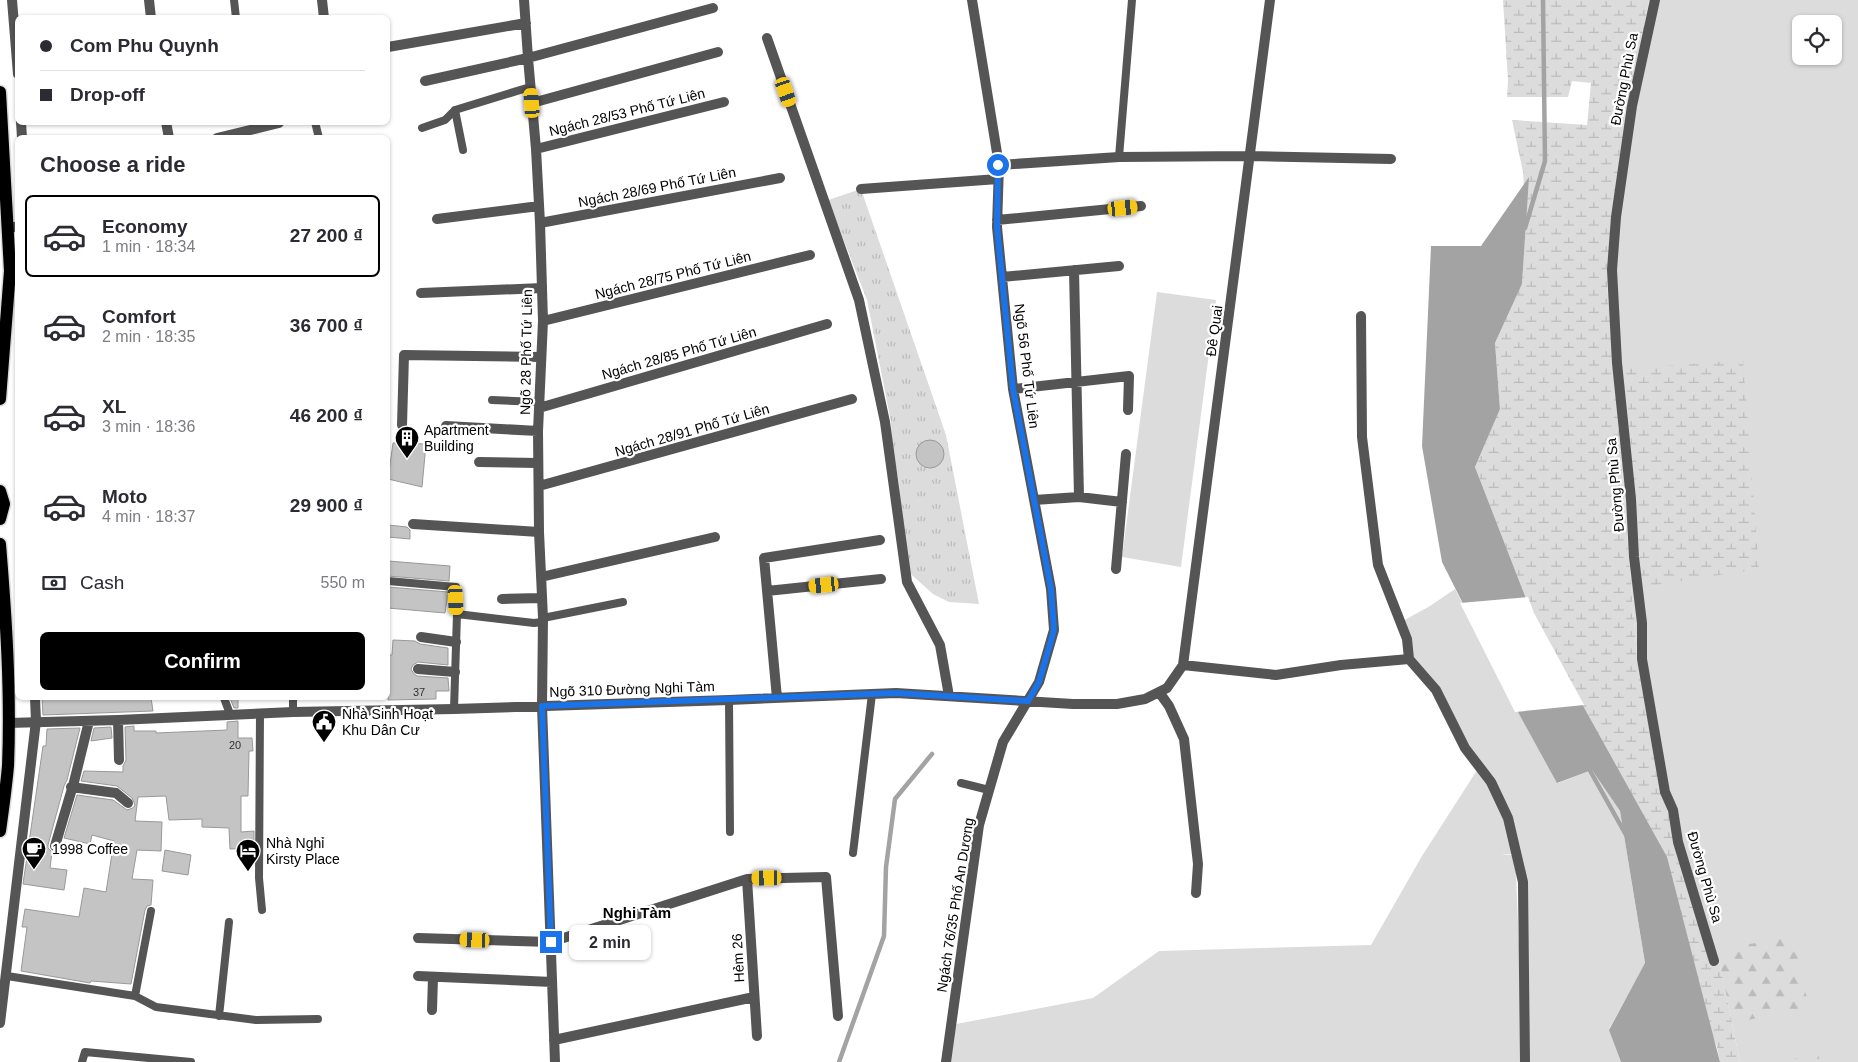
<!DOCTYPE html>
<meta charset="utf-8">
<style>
:root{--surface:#fff;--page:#f2f2f3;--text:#2b2b33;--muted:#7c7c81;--line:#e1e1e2;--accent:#000}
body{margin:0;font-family:Helvetica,sans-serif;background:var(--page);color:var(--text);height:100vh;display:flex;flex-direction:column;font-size:19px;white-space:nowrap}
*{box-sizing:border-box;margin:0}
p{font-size:16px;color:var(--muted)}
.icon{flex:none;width:28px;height:28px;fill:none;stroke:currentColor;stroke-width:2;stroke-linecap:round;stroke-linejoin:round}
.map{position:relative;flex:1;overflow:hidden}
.side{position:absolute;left:15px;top:135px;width:375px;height:565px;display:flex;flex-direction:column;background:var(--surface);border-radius:8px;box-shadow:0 1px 4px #0004}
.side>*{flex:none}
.banner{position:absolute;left:15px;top:15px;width:375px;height:110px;border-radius:8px;box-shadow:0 1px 4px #0004;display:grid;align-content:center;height:110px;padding:0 25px;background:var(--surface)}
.buttons{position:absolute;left:1792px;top:15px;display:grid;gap:10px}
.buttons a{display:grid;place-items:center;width:50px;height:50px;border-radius:8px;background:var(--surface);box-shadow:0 1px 4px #0004;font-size:25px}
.end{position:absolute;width:22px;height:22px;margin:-11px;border:6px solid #1a73e8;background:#fff;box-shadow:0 0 0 2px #fff}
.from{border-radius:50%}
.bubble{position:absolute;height:35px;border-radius:8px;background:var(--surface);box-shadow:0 1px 4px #0004;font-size:16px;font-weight:700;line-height:35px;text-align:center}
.car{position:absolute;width:15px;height:30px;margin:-15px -8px;border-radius:6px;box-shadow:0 0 4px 1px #0007;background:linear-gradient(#f5c518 24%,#345 0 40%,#f5c518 0 76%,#345 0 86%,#f5c518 0)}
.banner b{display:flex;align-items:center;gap:18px;height:48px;font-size:19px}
.banner b+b{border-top:1px solid var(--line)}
.banner i{width:12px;height:12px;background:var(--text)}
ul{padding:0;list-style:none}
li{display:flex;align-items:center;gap:15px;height:82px;margin:0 10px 8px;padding:0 15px;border:2px solid transparent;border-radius:8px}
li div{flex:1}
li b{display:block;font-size:19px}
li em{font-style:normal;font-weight:700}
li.on{border-color:var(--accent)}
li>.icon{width:45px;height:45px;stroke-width:1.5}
h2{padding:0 25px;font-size:22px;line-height:60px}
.pay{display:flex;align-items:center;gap:12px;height:55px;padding:0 25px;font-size:19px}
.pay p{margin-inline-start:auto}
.primary-button{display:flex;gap:10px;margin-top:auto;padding:10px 25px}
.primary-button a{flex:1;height:58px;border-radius:8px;background:var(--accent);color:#fff;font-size:20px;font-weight:700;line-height:58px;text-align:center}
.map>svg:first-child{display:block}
</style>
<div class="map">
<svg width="1858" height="1062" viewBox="0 0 1858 1062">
<defs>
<pattern id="forest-firs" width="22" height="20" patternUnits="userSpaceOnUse" patternTransform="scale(1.25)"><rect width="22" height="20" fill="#dcdcdc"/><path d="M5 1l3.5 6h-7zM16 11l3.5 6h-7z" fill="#bbb"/></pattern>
<pattern id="wetland-marsh" width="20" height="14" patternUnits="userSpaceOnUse" patternTransform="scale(1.25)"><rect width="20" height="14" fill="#dcdcdc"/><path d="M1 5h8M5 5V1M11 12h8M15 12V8" fill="none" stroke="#bbb"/></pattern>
<pattern id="park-tufts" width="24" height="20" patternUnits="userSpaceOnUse" patternTransform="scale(1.25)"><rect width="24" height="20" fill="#dcdcdc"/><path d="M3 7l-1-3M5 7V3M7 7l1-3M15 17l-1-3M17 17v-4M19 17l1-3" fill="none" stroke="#bbb"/></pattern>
</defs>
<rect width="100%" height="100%" fill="#fff"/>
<path fill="#dcdcdc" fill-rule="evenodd" d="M1649,0H1858V1062H1740L1717,950L1707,947L1657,775L1637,656L1607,283L1611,220ZM1801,24H1834V56H1801Z
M1157,292L1216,300L1181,567L1122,557Z
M1455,589L1513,703L1558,783L1592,770L1620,811L1645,964L1609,1029L1621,1062H946L951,1025L1093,998L1159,951L1371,945L1422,856L1479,767L1436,690L1409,659L1401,622L1430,606ZM1500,854H1517L1523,1049L1516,873L1513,855Z"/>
<path fill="url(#forest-firs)" d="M1793,936L1809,1008L1732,1023L1717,950Z
M1818,1054L1820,1062H1779Z"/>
<path fill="url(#wetland-marsh)" d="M1503,0H1649L1611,220L1607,283L1637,656L1657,775L1707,947L1717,950L1740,1062H1720L1717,1047L1593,725L1532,614L1475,467L1500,408L1495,343L1522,284L1526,221L1523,172L1512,120L1587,125L1591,83L1572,81L1568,97H1507L1508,80Z
M1743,360L1759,569L1642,587L1625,369Z"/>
<path fill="url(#park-tufts)" d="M861,189L946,435L979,604L949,602L933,594L905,569L899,483L892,445L891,422L867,300L828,200Z"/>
<path fill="#a3a3a3" d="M1529,177L1522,284L1495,343L1500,409L1475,467L1532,614L1667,857L1720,1062H1621L1609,1030L1645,963L1620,811L1592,770L1557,783L1513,703L1442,562L1422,446L1431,246H1481Z"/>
<path fill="#fff" d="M1528,597L1534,613L1584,705L1515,712L1460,603Z"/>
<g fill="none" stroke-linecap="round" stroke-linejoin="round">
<path stroke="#a3a3a3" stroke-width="4.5" d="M1525,228L1545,161L1543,0
M1588,767L1626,835
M839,1062L884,936L886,867L895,799L932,754"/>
</g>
<path fill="#c4c4c4" stroke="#999" d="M916 454a14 14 0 1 1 28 0a14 14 0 1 1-28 0Z
M393,443L426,444L422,487L388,479Z
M388,525L407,527L410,530V539L388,537Z
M388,561L450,566L449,581L388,576Z
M388,587L448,592L445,613L388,608Z
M393,640L415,641L420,644L448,648V665L418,662L413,665L411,669L414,674L417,676L448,678L449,691H436V699L388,700V655H392Z
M42,698H151L153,711L43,715Z
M230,698H238V708H234Z
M238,721V738H252L253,751H249L248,796H241V832L254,831V848L230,849L229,828L202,827V819L169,820L166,796L138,797L135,821L162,822L161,851L137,850L132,879L153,880L151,905L147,906L145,910L131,984L91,981L90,983L21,971L27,927H22L25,909L79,917L84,888L106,892L114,841L92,835L90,844L64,838L77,795L113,800L127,810L133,808L135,805L132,798L117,786L81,781L84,771L123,772V766L126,760L125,727L134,726V731H156V733L227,730V722Z
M111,727L112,738L91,741L94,728Z
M80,728L67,780L64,786L48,845V848L52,852L50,868L67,870L64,890L23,884L43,746H46L47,729Z
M165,850L191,855L188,875L162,871Z"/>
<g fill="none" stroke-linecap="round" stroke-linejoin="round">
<defs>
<path id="primary" d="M0,92L10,271L0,399
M0,491L4,504L0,519
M0,544C6,617 11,692 8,766C6,788 3,810 0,831"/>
</defs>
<use href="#primary" stroke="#dbdbdb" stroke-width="15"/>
<path stroke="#555" stroke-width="8" d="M234,0L236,18
M455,110L463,150
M315,122L319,138
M422,128L445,120L455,110L530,87
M1119,157L1132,0
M492,400L539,402
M388,581L456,587L457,614L454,709
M457,614L534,623L542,622
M543,618L623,602
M224,698L230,714
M293,698V712
M729,700L730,832
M260,713L259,878L262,910
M961,783L989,790
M853,853L872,694
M7,976L135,996L156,1007L256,1020L318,1019
M135,996L151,911
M219,1016L229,922
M82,1062L85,1052L191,1062"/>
<path stroke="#555" stroke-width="10" d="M149,0L151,18
M322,0L324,18
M524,0L528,58L536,149L540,223L543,321L538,431L539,532L543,618L542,706L555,1062
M1655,0L1632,106L1616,217L1612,270L1617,363L1631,499L1634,557L1642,623V659L1665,792L1673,810L1678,842L1714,961
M767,38L859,300L885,422L907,582L940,645L949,696
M388,47L526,23
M425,81L528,58L713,8
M532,103L718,52
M166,122L169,138
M217,138L279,123
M536,149L724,102
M999,165L1119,157L1251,156L1391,159
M861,189L998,179
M437,219L539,206
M997,220L1141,206
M540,223L780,178
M7,227H18
M1074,270L1079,497
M1002,277L1119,266
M421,293L542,288
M1361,316L1362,437L1378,565L1407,639L1409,659L1436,690L1465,748L1491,782L1508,818L1523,882L1525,1062
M543,321L810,255
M1013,389L1129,376L1128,410
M539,408L827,324
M402,425L404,355L540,357
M446,426L538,431
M479,462L537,463
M539,486L852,399
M1034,500L1079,497L1122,502
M413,524L539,532
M1116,569L1126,454
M541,577L715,537
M767,591L881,579
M502,599L541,598
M421,637L456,642
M1183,665L1276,675L1341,665L1409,659
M418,669L455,672
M1159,692L1169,706L1184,739L1198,864L1196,893
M777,698L764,558L880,540
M118,720L119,760
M8,723L118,720L293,712L454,709L729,700L896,693L1073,704H1117L1145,699L1167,688L1183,665L1270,0
M71,787L116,793L128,803
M55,846L74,782L89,721
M747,879L757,1036
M418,938L551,942L747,879L826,877L838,1016
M418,976L552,982
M432,1010L433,977
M554,1040L754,997
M946,1062L979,825L1003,742L1039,682L1054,630L1051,589L1013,389L997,227L999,165L972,0"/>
<path stroke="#555" stroke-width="10" d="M12,0L18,74
M21,122L22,138
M0,1023L36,721L35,698"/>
<use href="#primary" stroke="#000" stroke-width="12"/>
</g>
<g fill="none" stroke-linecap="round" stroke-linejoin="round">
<path stroke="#1a73e8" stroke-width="6" d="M551,942L542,706L896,693L1028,701L1039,682L1054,630L1051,589L1013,389L997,227L998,165"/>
</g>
<defs>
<symbol id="building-pin" viewBox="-11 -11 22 30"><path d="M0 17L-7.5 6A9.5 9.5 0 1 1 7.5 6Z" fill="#000" stroke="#fff"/><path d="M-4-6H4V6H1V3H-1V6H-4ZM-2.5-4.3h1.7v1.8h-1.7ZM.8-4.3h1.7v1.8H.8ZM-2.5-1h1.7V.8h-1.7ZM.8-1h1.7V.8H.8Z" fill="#fff"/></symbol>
<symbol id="civic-pin" viewBox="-11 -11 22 30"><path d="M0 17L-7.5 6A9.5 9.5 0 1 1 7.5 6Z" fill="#000" stroke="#fff"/><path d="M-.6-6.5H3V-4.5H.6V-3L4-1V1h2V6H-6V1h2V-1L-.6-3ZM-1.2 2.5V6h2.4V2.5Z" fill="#fff"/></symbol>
<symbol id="cafe-pin" viewBox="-11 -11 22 30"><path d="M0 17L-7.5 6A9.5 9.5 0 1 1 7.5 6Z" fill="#000" stroke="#fff"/><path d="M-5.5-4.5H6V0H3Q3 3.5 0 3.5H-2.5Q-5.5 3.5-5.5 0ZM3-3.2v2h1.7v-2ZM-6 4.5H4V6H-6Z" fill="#fff"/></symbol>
<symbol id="hotel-pin" viewBox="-11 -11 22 30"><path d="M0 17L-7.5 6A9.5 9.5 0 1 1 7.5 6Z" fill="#000" stroke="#fff"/><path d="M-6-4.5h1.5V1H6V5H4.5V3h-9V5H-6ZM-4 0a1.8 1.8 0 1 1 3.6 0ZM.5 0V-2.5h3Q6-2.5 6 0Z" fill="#fff"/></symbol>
</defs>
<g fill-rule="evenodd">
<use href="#building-pin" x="393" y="424" width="28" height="38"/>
<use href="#civic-pin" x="310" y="708" width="28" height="38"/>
<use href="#cafe-pin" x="20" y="835" width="28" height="38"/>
<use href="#hotel-pin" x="234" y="837" width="28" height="38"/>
</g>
<g text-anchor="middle" stroke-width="4.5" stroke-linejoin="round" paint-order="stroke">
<g font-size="11" fill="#313131">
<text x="419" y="696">37</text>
<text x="235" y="749">20</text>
</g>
<g font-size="14" fill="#000" stroke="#fff">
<text transform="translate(1624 79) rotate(-79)" y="5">Đường Phù Sa</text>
<text transform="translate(627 112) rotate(-14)" y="5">Ngách 28/53 Phố Tứ Liên</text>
<text transform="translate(657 187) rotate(-11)" y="5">Ngách 28/69 Phố Tứ Liên</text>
<text transform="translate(673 275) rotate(-14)" y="5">Ngách 28/75 Phố Tứ Liên</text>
<text transform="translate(1214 331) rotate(-82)" y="5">Đê Quai</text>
<text transform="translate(526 352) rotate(-89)" y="5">Ngõ 28 Phố Tứ Liên</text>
<text transform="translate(679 353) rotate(-16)" y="5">Ngách 28/85 Phố Tứ Liên</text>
<text transform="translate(1027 366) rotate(83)" y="5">Ngõ 56 Phố Tứ Liên</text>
<text transform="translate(692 430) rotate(-16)" y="5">Ngách 28/91 Phố Tứ Liên</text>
<text transform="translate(1615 485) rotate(-95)" y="5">Đường Phù Sa</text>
<text transform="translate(632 689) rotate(-2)" y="5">Ngõ 310 Đường Nghi Tàm</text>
<text transform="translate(1705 877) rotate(74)" y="5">Đường Phù Sa</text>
<text transform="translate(955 905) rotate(-81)" y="5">Ngách 76/35 Phố An Dương</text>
<text transform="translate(738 958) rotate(-93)" y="5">Hẻm 26</text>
</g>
<g font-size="14" fill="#000" stroke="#fff" text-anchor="start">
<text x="424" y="435">Apartment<tspan x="424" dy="16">Building</tspan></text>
<text x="342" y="719">Nhà Sinh Hoạt<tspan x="342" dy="16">Khu Dân Cư</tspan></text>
<text x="266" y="848">Nhà Nghỉ<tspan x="266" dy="16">Kirsty Place</tspan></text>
<text x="52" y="854">1998 Coffee</text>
</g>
<g font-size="15" font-weight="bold" fill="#000" stroke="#fff">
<text x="637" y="918">Nghi Tàm</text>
</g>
</g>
</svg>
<div class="buttons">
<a><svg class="icon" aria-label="locate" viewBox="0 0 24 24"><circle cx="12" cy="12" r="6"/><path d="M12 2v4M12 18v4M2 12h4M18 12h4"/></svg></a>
</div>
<i class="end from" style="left:998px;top:165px"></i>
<i class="end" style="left:551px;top:942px"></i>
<div class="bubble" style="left:569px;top:925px;width:82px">2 min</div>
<i class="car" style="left:786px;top:92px;rotate:161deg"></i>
<i class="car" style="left:532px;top:103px;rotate:356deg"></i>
<i class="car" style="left:1123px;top:208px;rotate:84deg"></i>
<i class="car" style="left:824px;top:585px;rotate:264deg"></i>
<i class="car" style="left:456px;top:600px;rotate:177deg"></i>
<i class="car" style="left:767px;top:878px;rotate:269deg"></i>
<i class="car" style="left:475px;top:940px;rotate:272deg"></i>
<div class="banner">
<b><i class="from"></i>Com Phu Quynh</b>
<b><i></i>Drop-off</b>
</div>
<section class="side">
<h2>Choose a ride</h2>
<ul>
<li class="on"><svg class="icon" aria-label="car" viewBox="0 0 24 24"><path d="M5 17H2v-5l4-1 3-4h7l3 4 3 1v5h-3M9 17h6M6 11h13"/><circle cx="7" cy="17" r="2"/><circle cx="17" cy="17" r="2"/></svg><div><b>Economy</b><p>1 min · 18:34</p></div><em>27 200 ₫</em></li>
<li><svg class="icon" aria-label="car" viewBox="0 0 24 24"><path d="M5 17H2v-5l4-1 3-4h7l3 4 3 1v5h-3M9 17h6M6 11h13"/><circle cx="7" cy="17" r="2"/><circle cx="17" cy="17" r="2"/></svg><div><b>Comfort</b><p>2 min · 18:35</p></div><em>36 700 ₫</em></li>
<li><svg class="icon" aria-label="car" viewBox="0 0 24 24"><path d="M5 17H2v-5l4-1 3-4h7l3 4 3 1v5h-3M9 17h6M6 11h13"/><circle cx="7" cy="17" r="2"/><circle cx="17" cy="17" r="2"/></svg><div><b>XL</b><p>3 min · 18:36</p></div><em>46 200 ₫</em></li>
<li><svg class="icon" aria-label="car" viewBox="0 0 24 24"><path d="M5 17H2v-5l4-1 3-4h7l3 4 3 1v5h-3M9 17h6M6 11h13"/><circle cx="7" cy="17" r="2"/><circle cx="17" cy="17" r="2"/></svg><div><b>Moto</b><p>4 min · 18:37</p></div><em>29 900 ₫</em></li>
</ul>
<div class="pay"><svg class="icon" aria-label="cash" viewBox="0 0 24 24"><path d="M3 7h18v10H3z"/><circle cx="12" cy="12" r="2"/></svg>Cash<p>550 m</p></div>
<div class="primary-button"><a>Confirm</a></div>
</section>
</div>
